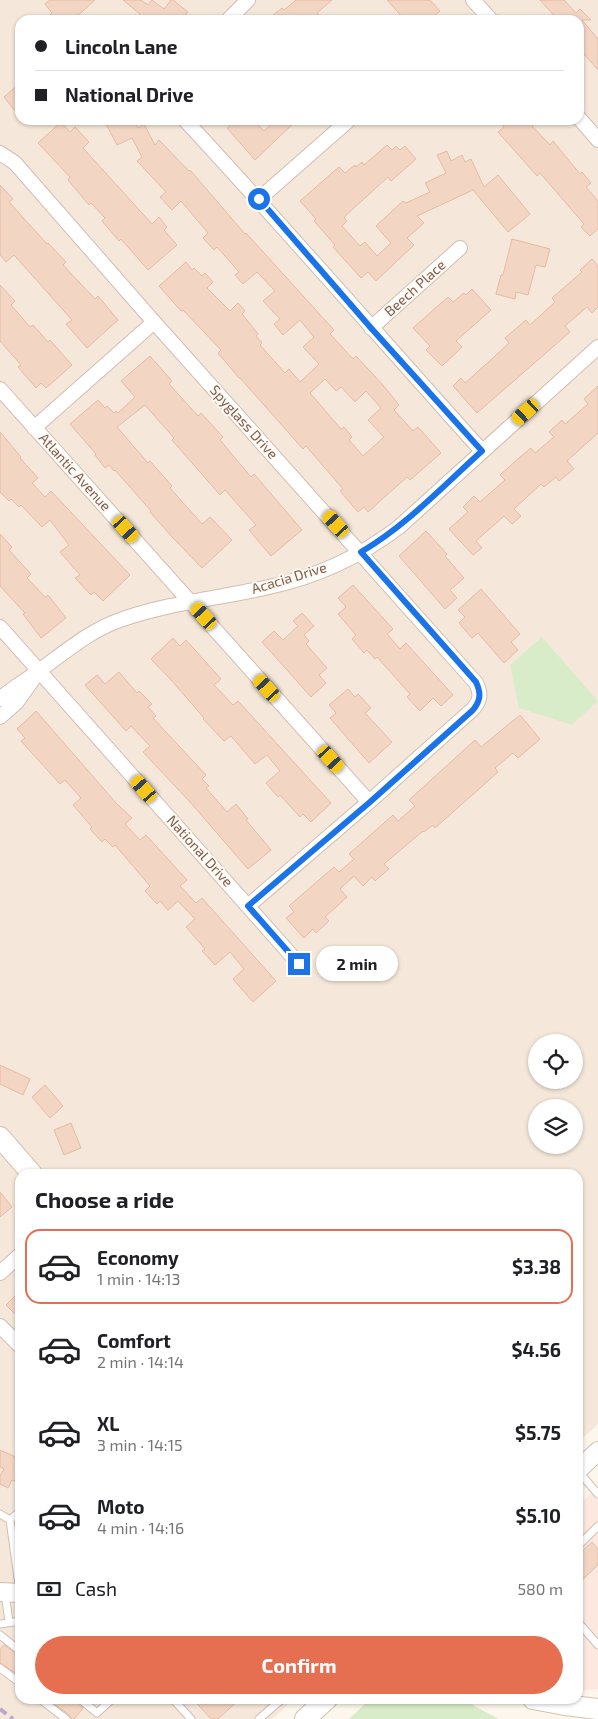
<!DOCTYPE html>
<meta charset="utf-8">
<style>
:root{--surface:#fff;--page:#f2f2f2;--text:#202124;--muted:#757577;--line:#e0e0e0;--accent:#e76f51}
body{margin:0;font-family:"Exo 2",sans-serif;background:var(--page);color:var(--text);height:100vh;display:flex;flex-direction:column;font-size:19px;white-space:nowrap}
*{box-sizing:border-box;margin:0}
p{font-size:16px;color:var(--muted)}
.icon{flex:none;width:28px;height:28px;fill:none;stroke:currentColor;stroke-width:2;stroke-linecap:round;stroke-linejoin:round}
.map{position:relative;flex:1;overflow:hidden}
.details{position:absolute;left:15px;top:1169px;width:568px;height:535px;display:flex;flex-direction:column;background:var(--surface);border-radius:15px;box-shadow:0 1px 4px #0004}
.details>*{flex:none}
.top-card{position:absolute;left:15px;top:15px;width:569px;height:110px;border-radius:15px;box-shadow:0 1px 4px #0004;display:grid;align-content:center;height:110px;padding:0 20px;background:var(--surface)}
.fabs{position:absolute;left:528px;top:1034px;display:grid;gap:10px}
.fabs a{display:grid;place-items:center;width:55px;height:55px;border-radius:50%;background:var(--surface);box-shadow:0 1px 4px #0004;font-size:25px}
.end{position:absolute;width:22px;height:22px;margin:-11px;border:6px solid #1a73e8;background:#fff;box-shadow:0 0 0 2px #fff}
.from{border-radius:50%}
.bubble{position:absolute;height:35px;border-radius:18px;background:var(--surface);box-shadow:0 1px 4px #0004;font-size:16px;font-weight:700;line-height:35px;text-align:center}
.car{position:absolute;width:15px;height:30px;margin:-15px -8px;border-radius:6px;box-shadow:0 0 4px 1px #0007;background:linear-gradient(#f5c518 24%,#345 0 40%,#f5c518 0 76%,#345 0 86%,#f5c518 0)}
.top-card b{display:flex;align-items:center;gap:18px;height:48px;font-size:19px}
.top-card b+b{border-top:1px solid var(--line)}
.top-card i{width:12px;height:12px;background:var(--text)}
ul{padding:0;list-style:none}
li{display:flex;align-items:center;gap:15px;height:75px;margin:0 10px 8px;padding:0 10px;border:2px solid transparent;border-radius:15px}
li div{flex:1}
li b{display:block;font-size:19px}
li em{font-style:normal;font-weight:700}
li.active{border-color:var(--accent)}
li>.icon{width:45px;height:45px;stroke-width:1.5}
h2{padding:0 20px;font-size:22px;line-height:60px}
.pay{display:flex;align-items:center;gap:12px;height:55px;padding:0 20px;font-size:19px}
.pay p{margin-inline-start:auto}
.action{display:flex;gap:10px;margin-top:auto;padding:10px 20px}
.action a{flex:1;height:58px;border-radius:30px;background:var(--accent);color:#fff;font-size:20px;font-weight:700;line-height:58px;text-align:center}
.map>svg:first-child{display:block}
</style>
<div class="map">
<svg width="598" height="1719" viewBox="0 0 598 1719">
<rect width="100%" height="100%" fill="#fdf6ec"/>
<path fill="#f5e8da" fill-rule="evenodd" d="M0,0H598V1424L578,1442V1174H20V1699H294L272,1719H0ZM20,20H579V120H20ZM536,1042H574V1080H536ZM536,1108H574V1145H536Z"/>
<path fill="#fde8e0" d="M598,1487V1689L584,1690L578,1689V1506Z"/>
<path fill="#d8ecc9" d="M542,637L598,701L572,725L519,708L510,665Z
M370,1699H466L476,1707L499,1719H349Z"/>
<path fill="#f3d5c3" stroke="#e6bba3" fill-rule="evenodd" d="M50,0H95L73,20H45L52,13L45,4Z
M123,0H141L148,5L152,0L164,9L171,0H173L188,12L181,20H135L140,14Z
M296,0H332L317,13L323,20H267L282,8L284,10Z
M387,0H430L440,11L430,20H405Z
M540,0H564L576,13L580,9L591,20H582L598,39V70L584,54L579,59V20H558Z
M20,83V117L4,97Z
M104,120H134L138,128L144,124L155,145L159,140L189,171L190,170L245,234L246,233L334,330L330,334L353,359L356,356L382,384L399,405L394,410L413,431L418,427L441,453L410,480L407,477L368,512L364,507L358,512L340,491L343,489L306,446L303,449L240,378H239L218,353L221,350L183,310L181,311L159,286L186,262L192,270L194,268L202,276L205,273L213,282L207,288L230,311L238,303L245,311L242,314L258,334L256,336L262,343L260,345L285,373L289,369L300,382L319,364L303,347L314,337L300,320L283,335L274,324L280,319L263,301L275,291L257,272L243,284L235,275L239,272L217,247L214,250L203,238L208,233L181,201L172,210L160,197L166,192L137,161L142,157L132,138L117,145ZM325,379L336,391L341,387L355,402L366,391L381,408L368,420L384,437L363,456L349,440L352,437L344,427L341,429L310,393Z
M237,120H248L252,124L255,122L264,131L276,120H297L255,160L227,128Z
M498,120H539L532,126L550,145L553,141L580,174L582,172L591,183L586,187L598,201V229L590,236L581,227L584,224L540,173L537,176L498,132L504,127Z
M61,122L70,132L75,127L89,142L83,148L152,224L159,217L167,227L164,230L177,245L148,270L121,239L119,241L102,221L105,218L91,203L89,205L68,180L70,177L38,143Z
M387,145L392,150L396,146L400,150L405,146L416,159L391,181L388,177L344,217L347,221L342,226L360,246L365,242L377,256L391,243L376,226L403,201L406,203L430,192L425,183L446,173L437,155L447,151L451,161L462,155L465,162L471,159L484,187L498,175L530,214L508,232L473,190L417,216L424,223L407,238L414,245L376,281L368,272L361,278L333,247L335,245L314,221L316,219L300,201L339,167L345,173L355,165L356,167L362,162L364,165Z
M0,185L13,199L9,202L47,244L48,243L66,262L63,265L95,299L98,296L118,320L87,348L66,324L72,320L14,255L6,262L0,255Z
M512,239L550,249L545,267L536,265L528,295L516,292L515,299L496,294L501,275H503Z
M592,259L598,266V307L592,313L587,307L565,326L570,332L477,413L453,386L461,378L465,383L494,357L509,343L505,338L526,320L530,325L555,302L552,298L582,272L580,270Z
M0,285L15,301L11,305L30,327L33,325L48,342L50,340L72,365L46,388L41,383L36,388L18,367L21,365L0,341Z
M472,289L491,310L456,341L462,347L442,366L426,350L430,346L413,328L448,297L453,302L464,293L466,295Z
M150,356L172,381L169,384L198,416L201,413L223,437L220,440L251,477L254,474L302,530L271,556L249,530L256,525L225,490L220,495L172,440L174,438L145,405L117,427L148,463L150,461L172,486L170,488L202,524L210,517L232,540L202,568L173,538L150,512L151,511L115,470L114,471L109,465L105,468L95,455L96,454L70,424L98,400L105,408L107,406L114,413L116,411L118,413L135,397L121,381Z
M598,386V433L567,461L574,469L559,481L556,477L544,487L541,484L514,509L521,516L512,524L504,516L476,541L482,548L473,555L449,529L468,512L463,507L474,496L480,502L505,480L500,475L519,458L531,448L535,453L554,437L549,432L562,420L565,424L588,404L584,399Z
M0,432L21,457L20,458L38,478L32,483L45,497L51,491L130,575L103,601L94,592L91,595L75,578L80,575L60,552L69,545L50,520L42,527L21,505L19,507L11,499L9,501L0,492Z
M426,531L447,554L445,556L464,578L450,590L457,598L445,609L399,556Z
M0,534L12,547L9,550L31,574L27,578L45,597L48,595L66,618L41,638L23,614L25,613L0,586Z
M353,585L393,629L387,634L400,649L406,643L453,695L441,706L433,698L420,711L407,697L410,694L377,657L375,659L367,650L364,653L352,639L356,635L338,614L346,607L338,598Z
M481,589L520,634L511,642L518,650L504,663L478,633L472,638L459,623L465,617L458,610Z
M302,613L314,626L304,635L309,641L306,644L327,668L319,675L326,683L311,697L262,642L274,631L283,640L298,626L293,621Z
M173,638L180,646L186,640L221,679L214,685L233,705L238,701L331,803L311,822L303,814L300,817L280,795L278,797L266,783L280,771L267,755L255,764L231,736L224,741L203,719L204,718L172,681L151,659Z
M119,672L137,693L139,691L152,704L148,707L156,716L153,718L206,775L202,779L209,786L206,788L227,812L236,804L248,819L246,820L271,850L248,869L190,802L143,752L150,746L131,726L126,731L85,685L97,675L105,684Z
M348,689L355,697L358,694L371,708L365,713L392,742L369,763L330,718L336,713L329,705Z
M36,711L117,804L132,818L125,824L140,840L146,835L187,880L180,886L196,903L202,898L276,981L253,1002L233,979L244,969L230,952L215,965L202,951L205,949L186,927L195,919L178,901L168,910L160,901L157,904L145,891L150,886L115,845L113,847L105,839L102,842L90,829L92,827L73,805L81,798L65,780L60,784L21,741L25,738L17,729Z
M520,715L540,739L518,758L513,753L495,768L498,772L435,828L433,825L424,832L423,831L384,864L389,869L375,881L372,877L363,886L354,876L340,889L347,897L325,917L329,921L316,933L313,929L304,938L286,918L294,912L289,906L334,867L339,872L354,859L349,854L393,815L398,821L415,806L409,800L475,740L481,747Z
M0,1065L30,1079L23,1095L0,1084Z
M45,1085L63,1106L50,1118L32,1097Z
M71,1123L81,1148L64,1155L54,1130Z
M0,1192L12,1207L0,1217Z
M20,1291V1319L6,1305Z
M0,1450L20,1459V1472L16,1482L12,1480L8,1488L0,1484V1476L4,1469L0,1467Z
M592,1542L598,1549V1565L578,1584V1555Z
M4,1645L20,1656V1676L0,1663V1650Z
M48,1699H75L76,1703L83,1708L74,1719H72L69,1715Z
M193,1699H240L218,1719H211Z"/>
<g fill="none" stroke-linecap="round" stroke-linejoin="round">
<defs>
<path id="service" d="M578,1471L598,1494
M0,1514L10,1520
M578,1546L598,1526
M20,1592L10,1520L20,1511
M5,1593L9,1622
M578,1622L598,1645
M0,1624L20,1621
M0,1635L20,1651
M0,1668L20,1683
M40,1699L66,1719
M80,1699L97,1713L112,1699
M173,1699L191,1719
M259,1719L282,1699"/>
<path id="minor" d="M473,0L491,20
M228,20L248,0
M579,118L598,140
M185,120C286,229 383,341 482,451
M0,153L15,163L154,322L476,683C481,693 481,700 473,709L369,802L248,906
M259,199L349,120
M371,328L460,248
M0,389L369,802
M34,428L154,322
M0,627L299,964
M0,699C12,688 27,680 40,670C65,652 91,630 120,620C168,603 220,598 269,587C316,577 361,556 399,527L598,347
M0,717L17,702L34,678
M0,1273L20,1255
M0,1326L20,1346"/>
<path id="tertiary" d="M578,1470L598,1451
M0,1592L20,1593"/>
<path id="secondary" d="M0,1137L32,1174
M533,1699L565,1705L598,1709
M305,1719L327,1699"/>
</defs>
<use href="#service" stroke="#d1beb0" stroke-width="9"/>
<use href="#minor" stroke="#d1beb0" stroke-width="16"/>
<use href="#tertiary" stroke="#d1beb0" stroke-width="20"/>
<use href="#secondary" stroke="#d6c0b0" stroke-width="22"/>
<use href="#service" stroke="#fff" stroke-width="7"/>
<use href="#minor" stroke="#fff" stroke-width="14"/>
<use href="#tertiary" stroke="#fff" stroke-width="18"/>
<use href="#secondary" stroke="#fff" stroke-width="20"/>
<path stroke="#b9a8c9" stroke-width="4" stroke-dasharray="8 5" stroke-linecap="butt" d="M0,1709L13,1719"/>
</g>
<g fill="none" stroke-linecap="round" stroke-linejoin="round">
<path stroke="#1a73e8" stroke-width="6" d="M259,199L371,328L482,451C443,486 407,525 361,552L476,682C481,693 481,700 473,710L370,802L248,906L299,964"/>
</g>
<g text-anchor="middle" stroke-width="4" stroke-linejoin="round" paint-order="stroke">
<g font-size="14" fill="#7a5c4d" stroke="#fffaf3">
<text transform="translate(415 288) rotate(-42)" y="5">Beech Place</text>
<text transform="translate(244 422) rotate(48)" y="5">Spyglass Drive</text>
<text transform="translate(75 472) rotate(48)" y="5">Atlantic Avenue</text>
<text transform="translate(289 578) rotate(-17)" y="5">Acacia Drive</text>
<text transform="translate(200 851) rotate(48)" y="5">National Drive</text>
</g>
</g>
</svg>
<div class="fabs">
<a><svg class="icon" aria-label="locate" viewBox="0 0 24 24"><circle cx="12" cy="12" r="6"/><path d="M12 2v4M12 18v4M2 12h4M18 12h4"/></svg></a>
<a><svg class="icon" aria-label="layers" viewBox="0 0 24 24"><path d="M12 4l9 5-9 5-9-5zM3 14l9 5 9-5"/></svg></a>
</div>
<i class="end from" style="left:259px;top:199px"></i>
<i class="end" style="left:299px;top:964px"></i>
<div class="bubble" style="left:316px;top:946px;width:82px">2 min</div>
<i class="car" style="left:526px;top:412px;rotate:228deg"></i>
<i class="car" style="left:336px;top:524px;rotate:318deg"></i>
<i class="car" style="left:126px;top:529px;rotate:138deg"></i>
<i class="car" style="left:204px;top:616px;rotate:318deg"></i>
<i class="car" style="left:267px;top:688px;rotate:318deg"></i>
<i class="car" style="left:331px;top:759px;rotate:138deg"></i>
<i class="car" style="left:144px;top:789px;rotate:319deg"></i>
<div class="top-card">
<b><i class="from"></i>Lincoln Lane</b>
<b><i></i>National Drive</b>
</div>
<section class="details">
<h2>Choose a ride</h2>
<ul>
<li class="active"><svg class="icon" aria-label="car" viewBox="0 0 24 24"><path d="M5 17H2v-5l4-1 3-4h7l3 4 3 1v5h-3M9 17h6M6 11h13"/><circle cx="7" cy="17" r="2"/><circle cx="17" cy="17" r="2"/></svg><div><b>Economy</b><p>1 min · 14:13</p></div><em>$3.38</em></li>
<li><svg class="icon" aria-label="car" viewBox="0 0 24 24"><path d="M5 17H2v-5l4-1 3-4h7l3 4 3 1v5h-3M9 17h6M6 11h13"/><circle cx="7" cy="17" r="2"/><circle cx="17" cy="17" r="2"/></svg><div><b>Comfort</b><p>2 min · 14:14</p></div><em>$4.56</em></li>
<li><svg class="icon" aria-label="car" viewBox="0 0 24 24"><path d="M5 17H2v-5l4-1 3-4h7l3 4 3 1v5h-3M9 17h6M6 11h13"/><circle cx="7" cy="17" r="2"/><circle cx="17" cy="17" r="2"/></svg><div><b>XL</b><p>3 min · 14:15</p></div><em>$5.75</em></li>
<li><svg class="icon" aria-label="car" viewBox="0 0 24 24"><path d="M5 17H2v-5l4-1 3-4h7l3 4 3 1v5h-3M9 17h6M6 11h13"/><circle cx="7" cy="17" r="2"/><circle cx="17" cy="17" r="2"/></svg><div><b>Moto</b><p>4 min · 14:16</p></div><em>$5.10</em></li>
</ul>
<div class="pay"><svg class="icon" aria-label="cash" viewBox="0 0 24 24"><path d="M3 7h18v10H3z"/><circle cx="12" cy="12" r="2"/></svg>Cash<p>580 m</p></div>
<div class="action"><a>Confirm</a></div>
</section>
</div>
